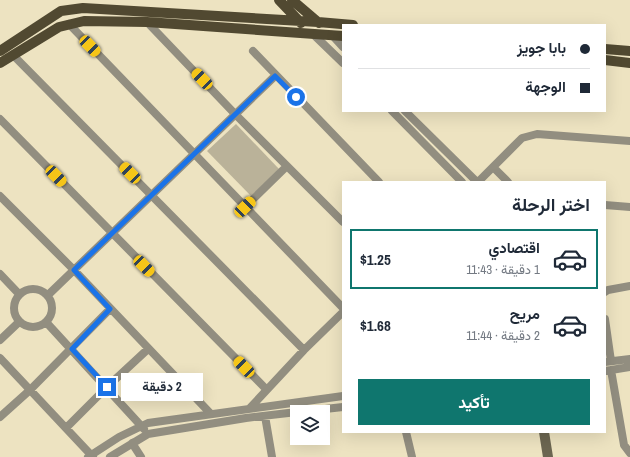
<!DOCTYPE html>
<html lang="ar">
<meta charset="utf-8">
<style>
:root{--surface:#fff;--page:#f2f2f3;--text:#1f2937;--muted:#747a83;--line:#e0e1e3;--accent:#0f766e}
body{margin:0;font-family:"Archivo Narrow",Vazirmatn,sans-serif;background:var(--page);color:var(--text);direction:rtl;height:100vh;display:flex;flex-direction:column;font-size:15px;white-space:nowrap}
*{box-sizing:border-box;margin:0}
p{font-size:13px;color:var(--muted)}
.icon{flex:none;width:22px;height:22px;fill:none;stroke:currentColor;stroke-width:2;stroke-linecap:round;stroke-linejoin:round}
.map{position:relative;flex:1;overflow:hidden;direction:ltr}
.drawer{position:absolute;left:342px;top:181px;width:264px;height:252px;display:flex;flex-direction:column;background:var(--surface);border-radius:0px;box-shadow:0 4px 16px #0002;direction:rtl}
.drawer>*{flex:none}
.hud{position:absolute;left:342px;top:24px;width:264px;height:88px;border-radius:0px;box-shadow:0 4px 16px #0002;direction:rtl;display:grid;align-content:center;height:88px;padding:0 16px;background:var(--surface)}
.controls{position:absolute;left:290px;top:405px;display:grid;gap:8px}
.controls a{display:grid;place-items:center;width:40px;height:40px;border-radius:0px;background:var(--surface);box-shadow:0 4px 16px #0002;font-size:20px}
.end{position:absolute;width:18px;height:18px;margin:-9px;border:5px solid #1a73e8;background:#fff;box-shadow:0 0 0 2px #fff}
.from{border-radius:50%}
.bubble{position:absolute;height:28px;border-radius:0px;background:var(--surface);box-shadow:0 4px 16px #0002;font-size:13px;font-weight:700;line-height:28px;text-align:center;direction:rtl}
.car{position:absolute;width:12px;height:24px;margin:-12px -6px;border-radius:5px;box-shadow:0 0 3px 1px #0007;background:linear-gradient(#f5c518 24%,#345 0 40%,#f5c518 0 76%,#345 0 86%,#f5c518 0)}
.hud b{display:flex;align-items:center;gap:14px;height:38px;font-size:15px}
.hud b+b{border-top:1px solid var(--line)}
.hud i{width:10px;height:10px;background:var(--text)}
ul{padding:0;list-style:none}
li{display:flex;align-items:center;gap:12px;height:60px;margin:0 8px 6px;padding:0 8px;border:2px solid transparent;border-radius:0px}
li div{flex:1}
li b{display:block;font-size:15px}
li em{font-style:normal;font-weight:700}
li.active{border-color:var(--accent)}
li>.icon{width:36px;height:36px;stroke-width:1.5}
h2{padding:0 16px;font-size:18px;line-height:48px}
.action{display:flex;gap:8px;margin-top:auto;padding:8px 16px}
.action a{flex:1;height:46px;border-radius:0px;background:var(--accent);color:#fff;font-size:16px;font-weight:700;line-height:46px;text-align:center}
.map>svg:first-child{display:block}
</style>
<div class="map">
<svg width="630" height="457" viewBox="0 0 630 457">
<rect width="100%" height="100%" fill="#ede3c1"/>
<path fill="#bab299" d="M236,124L279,169L251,196L207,151Z"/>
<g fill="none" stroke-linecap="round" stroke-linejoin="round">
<path stroke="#928e80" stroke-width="8" d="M147,22L235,114L343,222
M69,24L343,308
M314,35L343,63
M332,35L343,47
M253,51L379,182
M13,55L304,350
M392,111L462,182
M405,111L477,182
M0,119L266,389
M493,167L508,182
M478,182L522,138L537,134L630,141
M0,196L74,270L210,413
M605,205L630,207
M245,207L287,166
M0,274L19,294
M14 308a19 19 0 1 1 38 0a19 19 0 1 1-38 0Z
M605,292L608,290L630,286
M48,295L275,76
M605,319L611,361
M46,322L144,429
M0,340L19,322
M0,358L93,457
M605,362L630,359
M611,370L624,445L630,453
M605,371L630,367
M250,408L304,350L343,312
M298,412L343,407
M265,416L272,457
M0,417L30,390L110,309
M66,428L107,387L148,349
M406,432L412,457
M132,443L141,457
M88,457L119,437L148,423L343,396
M110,457L148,434L246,418L297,412"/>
<path stroke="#6c6651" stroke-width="10" d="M544,432L548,457"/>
<path stroke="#514931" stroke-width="10" d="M279,0L301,23
M292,0L319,23
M605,49L630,51
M0,51L61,11L83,8L318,22L353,25
M605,60L630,63
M0,63L59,27L84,21L147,22L343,36"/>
</g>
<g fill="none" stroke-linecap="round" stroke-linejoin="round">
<path stroke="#1a73e8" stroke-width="5" d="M107,387L72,349L110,309L74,270L275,76L296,97"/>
</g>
</svg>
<div class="controls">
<a><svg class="icon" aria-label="layers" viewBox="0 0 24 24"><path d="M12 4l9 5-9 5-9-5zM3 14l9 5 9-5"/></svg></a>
</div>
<i class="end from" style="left:296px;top:97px"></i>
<i class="end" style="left:107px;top:387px"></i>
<div class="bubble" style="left:121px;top:373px;width:82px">2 دقيقة</div>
<i class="car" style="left:90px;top:46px;rotate:136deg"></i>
<i class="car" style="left:202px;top:79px;rotate:316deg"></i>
<i class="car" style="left:130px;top:173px;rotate:315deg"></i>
<i class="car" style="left:56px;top:176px;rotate:136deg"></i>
<i class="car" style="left:245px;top:207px;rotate:46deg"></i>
<i class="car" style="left:144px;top:266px;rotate:135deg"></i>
<i class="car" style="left:244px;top:367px;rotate:316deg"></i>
<div class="hud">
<b><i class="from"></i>بابا جويز</b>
<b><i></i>الوجهة</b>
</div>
<section class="drawer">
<h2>اختر الرحلة</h2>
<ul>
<li class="active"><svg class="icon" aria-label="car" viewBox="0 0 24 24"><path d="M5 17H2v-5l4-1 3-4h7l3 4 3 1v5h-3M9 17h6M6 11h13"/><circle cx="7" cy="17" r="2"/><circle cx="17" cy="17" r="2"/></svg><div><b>اقتصادي</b><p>1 دقيقة · 11:43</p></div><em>$1.25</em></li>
<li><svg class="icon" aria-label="car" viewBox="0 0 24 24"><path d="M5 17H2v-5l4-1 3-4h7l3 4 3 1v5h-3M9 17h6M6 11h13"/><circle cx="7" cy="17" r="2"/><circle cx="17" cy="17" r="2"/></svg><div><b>مريح</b><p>2 دقيقة · 11:44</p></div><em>$1.68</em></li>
</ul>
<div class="action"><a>تأكيد</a></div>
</section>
</div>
